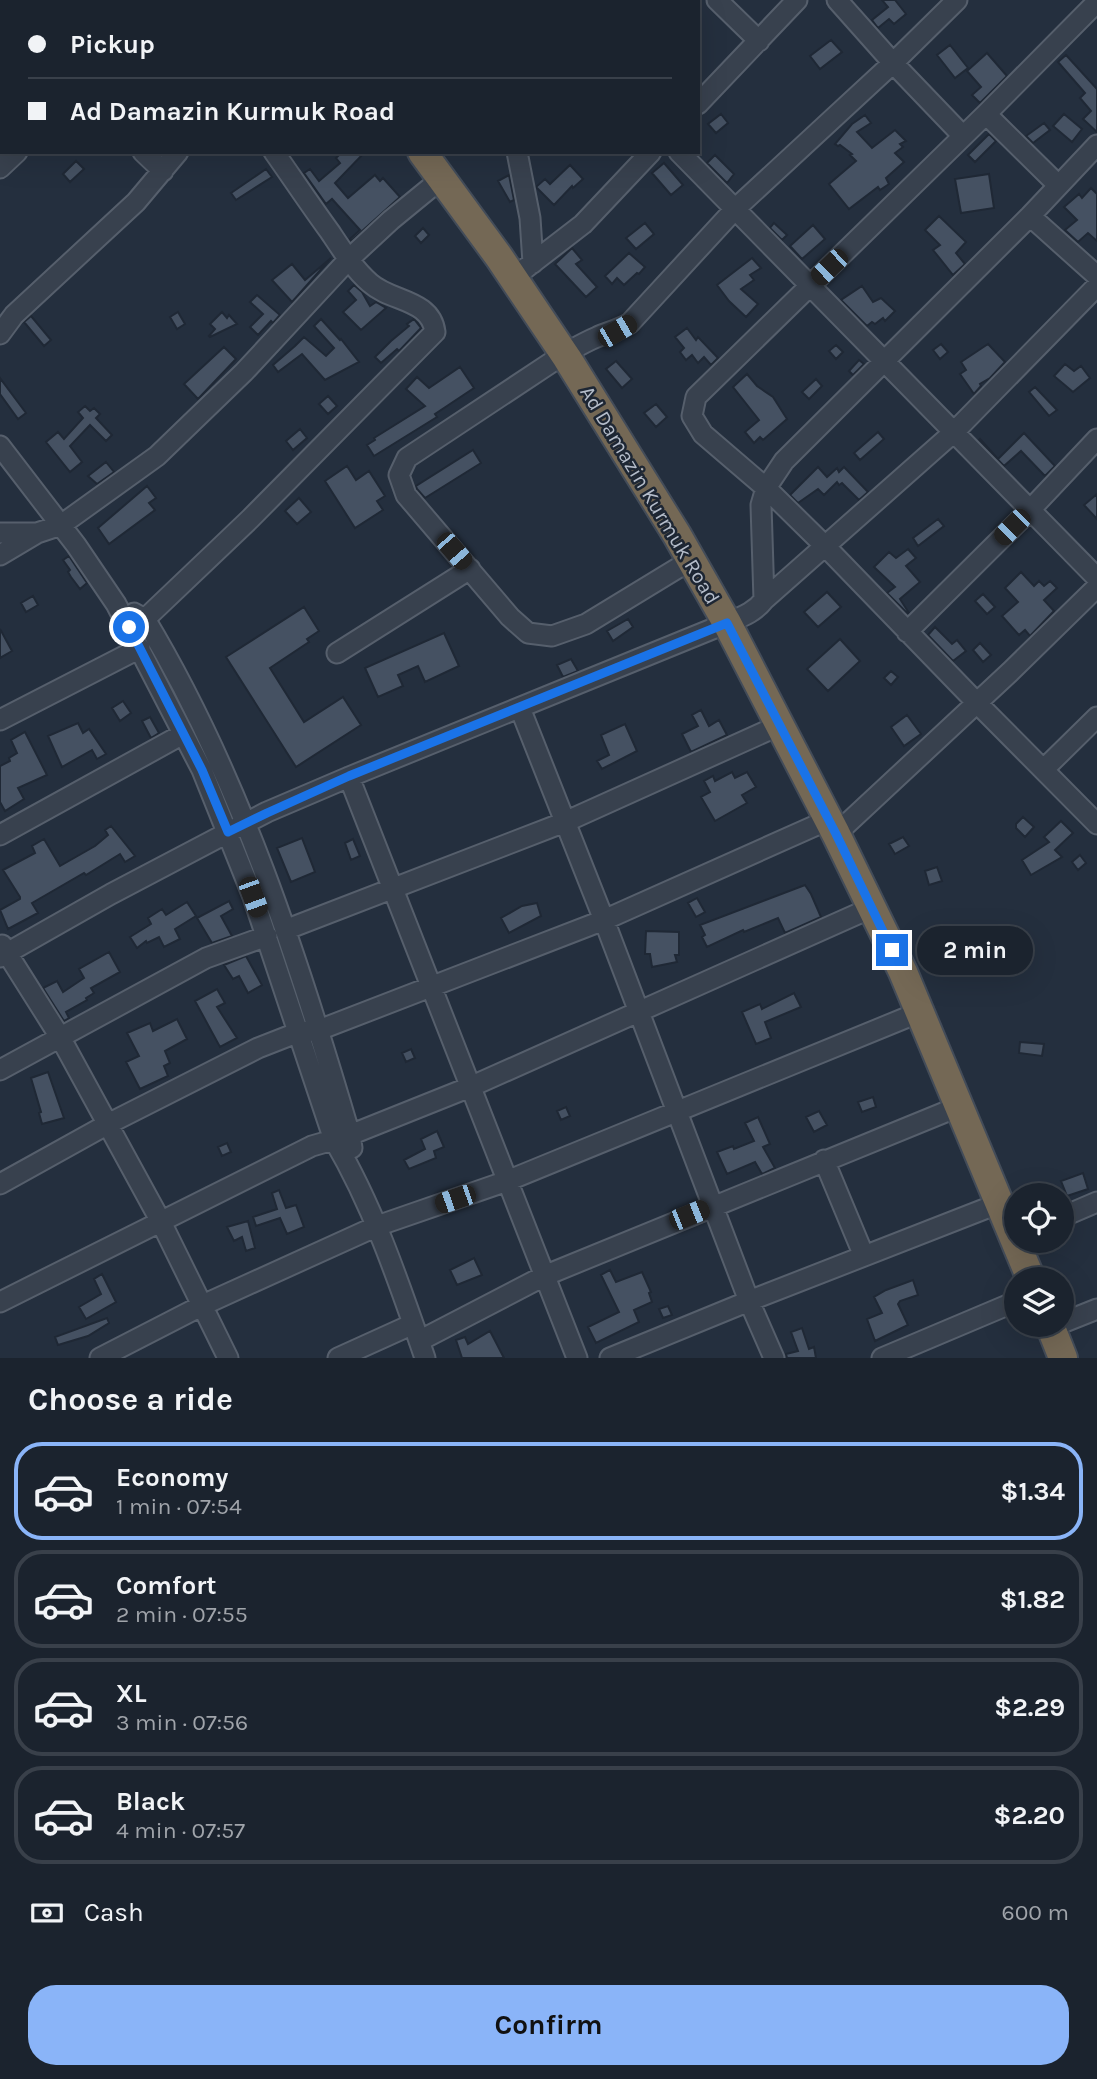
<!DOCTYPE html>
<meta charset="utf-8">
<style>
:root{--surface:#1b232e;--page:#282f3a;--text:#f1f3f6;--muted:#a0a4aa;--line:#39404a;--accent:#8ab4f8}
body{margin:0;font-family:Karla,sans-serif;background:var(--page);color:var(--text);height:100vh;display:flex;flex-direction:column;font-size:26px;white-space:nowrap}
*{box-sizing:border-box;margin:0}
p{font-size:23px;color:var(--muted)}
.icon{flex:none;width:38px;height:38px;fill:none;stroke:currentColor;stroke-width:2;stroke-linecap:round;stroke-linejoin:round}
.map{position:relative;height:1358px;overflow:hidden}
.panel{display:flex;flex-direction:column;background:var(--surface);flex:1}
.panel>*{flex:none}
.guide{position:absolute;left:0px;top:0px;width:700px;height:154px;box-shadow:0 7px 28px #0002,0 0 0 2px var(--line);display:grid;align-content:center;height:154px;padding:0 28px;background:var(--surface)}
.controls{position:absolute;left:1004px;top:1183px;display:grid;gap:14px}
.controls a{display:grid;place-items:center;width:70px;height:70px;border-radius:50%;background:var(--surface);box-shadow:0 7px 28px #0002,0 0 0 2px var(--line);font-size:35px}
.end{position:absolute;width:32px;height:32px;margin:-16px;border:9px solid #1a73e8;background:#fff;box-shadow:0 0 0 4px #fff}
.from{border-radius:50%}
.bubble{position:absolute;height:49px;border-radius:24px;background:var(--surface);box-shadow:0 7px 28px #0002,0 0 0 2px var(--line);font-size:23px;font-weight:700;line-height:49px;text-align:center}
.car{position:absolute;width:21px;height:42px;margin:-21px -10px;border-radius:9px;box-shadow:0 0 5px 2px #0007;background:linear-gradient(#222 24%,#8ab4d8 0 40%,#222 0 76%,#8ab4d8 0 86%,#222 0)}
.guide b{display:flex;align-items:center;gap:24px;height:66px;font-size:26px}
.guide b+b{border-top:2px solid var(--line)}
.guide i{width:18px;height:18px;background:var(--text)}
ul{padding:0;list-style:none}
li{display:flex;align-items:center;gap:21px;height:98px;margin:0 14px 10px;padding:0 14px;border:4px solid var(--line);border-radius:28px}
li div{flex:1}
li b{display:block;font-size:26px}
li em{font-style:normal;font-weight:700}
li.selected{border-color:var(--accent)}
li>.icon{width:63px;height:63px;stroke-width:1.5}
h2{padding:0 28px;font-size:32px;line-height:84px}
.pay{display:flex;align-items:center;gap:18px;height:77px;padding:0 28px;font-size:26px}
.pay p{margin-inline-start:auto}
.action{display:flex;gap:14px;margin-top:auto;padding:14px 28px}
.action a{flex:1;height:80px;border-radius:28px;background:var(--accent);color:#111;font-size:28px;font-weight:700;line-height:80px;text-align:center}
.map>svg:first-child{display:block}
</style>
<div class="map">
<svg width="1097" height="1358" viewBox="0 0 1097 1358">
<rect width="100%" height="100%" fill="#242f3e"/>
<path fill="#455162" stroke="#1f2835" stroke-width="2" d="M882,0H895L906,14L894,24L889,19L878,28L872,20L888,7Z
M831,40L842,52L820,69L810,56Z
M950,45L968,68L955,78L937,55Z
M987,53L1007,76L980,103L972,95L981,87L967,71Z
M1066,55L1097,89V132L1083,119L1091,111L1080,98L1085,93L1058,62Z
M721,114L728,123L716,133L708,124Z
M1064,114L1082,129L1072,142L1053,126Z
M865,115L871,123L857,132L872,148L895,130L906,141L900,144L903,147L895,153L904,162L886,178L889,184L880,190L878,187L849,209L829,184L856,161L850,155L852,154L840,145L838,146L835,144L852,124Z
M1044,123L1050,130L1033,143L1026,136Z
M989,134L996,141L975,162L968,155Z
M342,152H365L335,183L348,198L375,175L380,181L383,178L400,197L351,241L350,239L360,230L332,199L326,204L304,173L310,169L319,181L340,163L336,158Z
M715,155L734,174L727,183L707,163Z
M76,161L84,169L70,182L63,174Z
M664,163L683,185L671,195L652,173Z
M570,165L583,179L573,188L572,186L554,205L536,187L545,179L550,184Z
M266,169L272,177L236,200L231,193Z
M989,174L994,208L961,213L955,179Z
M509,175L514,200L510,202L498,181Z
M1091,188L1097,194V241L1088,233L1078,242L1065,230L1077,220L1064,207L1079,194L1082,198Z
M939,216L966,242L956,253L965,264L953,275L933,250L940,245L925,230Z
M645,223L654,234L636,249L626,238Z
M774,223L787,235L782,240L770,228Z
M813,225L825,239L802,259L790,246Z
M423,228L429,235L421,243L415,236Z
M572,248L582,260L576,264L597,287L586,297L555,264Z
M629,253L645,267L639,274L637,273L624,285L617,278L612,284L605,276Z
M331,258L292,302L272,280L292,264L305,280Z
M752,258L761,268L750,275L754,280L741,289L758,304L746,317L729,301L717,285Z
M354,285L362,292L370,306L376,302L386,308L361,330L343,312L356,300L348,291Z
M862,286L873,302L881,298L895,311L885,321L883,318L875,324L872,322L867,326L841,300Z
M257,295L280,315L273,323L271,321L258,335L250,327L263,314L250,302Z
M178,312L185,324L177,329L170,317Z
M222,312L227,318L229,315L237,324L210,337L209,336L215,329L210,324Z
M31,316L51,340L44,346L24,322Z
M321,319L340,340L341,339L359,362L325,380L302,354L278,372L273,365L295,346L304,337L326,356L334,348L314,326Z
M414,319L421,328L399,351L397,349L381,363L375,357L391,341L409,326L407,324Z
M687,328L696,340L698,337L718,358L711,365L704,357L698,363L692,355L686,360L680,352L684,348L675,337Z
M941,344L948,352L940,359L933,350Z
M988,344L1005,362L990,378L980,384L981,386L974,394L960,374L966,370L961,362Z
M836,345L843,352L836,359L829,351Z
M224,347L236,359L198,399L184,384Z
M859,360L864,364L853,375L849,371Z
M616,361L632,379L622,388L606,369Z
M1065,364L1074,371L1081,366L1090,378L1073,392L1054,376Z
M460,367L474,388L435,414L437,417L374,456L367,445L375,440L374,438L425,406L406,389L417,377L429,388Z
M747,374L757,386L773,397L787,419L763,440L760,437L754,443L745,432L759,420L733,387Z
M0,378L26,413L18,419L0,394Z
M816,379L822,386L809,399L802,392Z
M1035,387L1057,410L1049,416L1029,392Z
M328,396L337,406L328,414L319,404Z
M656,404L667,417L656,427L644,413Z
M85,406L90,411L94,408L100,414L96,418L112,435L106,441L90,425L70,446L82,462L70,472L46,442L58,432L64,439L83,418L78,412Z
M300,429L307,438L293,450L286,441Z
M878,432L884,439L860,460L854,453Z
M1024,433L1055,466L1045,476L1021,451L1004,466L979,440L980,439L998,459Z
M473,450L481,463L425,498L417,489L416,486Z
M106,462L114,472L97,484L88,476Z
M347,466L356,480L369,471L385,496L377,501L383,510L355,528L325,481Z
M818,467L827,477L837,468L839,472L844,467L868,492L859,500L842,483L839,485L837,482L824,495L818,489L798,503L790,495Z
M147,486L156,498L149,503L155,510L109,544L98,528Z
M1097,494V519L1084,505Z
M299,498L311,512L297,524L285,511Z
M938,519L944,526L918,546L913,538Z
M908,549L916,558L906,566L920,582L900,599L909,613L908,614L887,593L895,587L874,567L889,552L896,558Z
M69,556L87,583L80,589L71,577L68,572L70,570L63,560Z
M1021,572L1034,586L1039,581L1044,586L1050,581L1057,588L1044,600L1054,611L1030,636L1025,630L1019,635L1002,616L1018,602L1005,588Z
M827,592L841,607L818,627L804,612Z
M983,594L995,607L987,614L975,601Z
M33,596L38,605L26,612L21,603Z
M304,607L319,631L307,639L309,642L270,668L304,722L343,697L361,725L296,767L226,657Z
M628,619L633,627L613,641L607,631Z
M935,627L952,644L957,640L966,651L953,661L928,635Z
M0,629L12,651L0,658Z
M444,633L459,666L425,682L418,666L398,675L403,686L378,697L365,668Z
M840,639L860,661L828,691L807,669Z
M980,643L991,655L983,662L973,650Z
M571,659L578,671L563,677L557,665Z
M891,671L898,677L891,685L884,678Z
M123,701L131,713L120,721L112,708Z
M701,710L709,726L719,720L727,735L691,752L682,734L698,726L692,715Z
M907,715L921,734L904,746L891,727Z
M150,717L159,733L151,738L142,721Z
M78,723L83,733L89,729L106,754L97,759L92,750L62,767L48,736Z
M625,724L637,751L602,769L597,761L609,755L601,735Z
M25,732L47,775L18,788L24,799L5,811L0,802V766L10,761L9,758L17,753L11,740Z
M732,772L735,778L747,772L756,787L742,795L747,803L715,821L701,797L710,792L704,781L713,776L715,781Z
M1023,817L1034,827L1025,837L1016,828V824Z
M1061,821L1073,833L1055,850L1062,857L1031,875L1022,860L1049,842L1044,837Z
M111,826L135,856L125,862L120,854L86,875L84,873L32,903L38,913L8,929L0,910L20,899V897L3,870L35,853L32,846L44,839L60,866L95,846L108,835L105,830Z
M903,837L909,846L895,854L889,844Z
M302,838L315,872L291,882L277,848Z
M353,839L360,856L351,860L345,843Z
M1080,855L1086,863L1078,870L1072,862Z
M937,867L942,881L929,885L925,871Z
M805,885L811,894L821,917L785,933L778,918L744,932L743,930L707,947L702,937L705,935L700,925Z
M697,898L705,912L696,917L688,903Z
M229,901L233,909L221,916L232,936L212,943L197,918Z
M187,902L196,916L175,929L180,939L164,947L159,937L147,943L146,941L137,948L130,937L151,924L148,918L162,909L166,915Z
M537,903L541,916L509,933L501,918L522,906Z
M646,931L679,932V955H675L677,962L652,967L650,954H645Z
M109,952L120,972L91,988L94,993L86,998L87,1000L66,1012L69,1018L64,1021L43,988L57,981L63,992L84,978L79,969Z
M246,956L262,985L248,993L239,976L233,979L224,965Z
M217,989L225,1003L217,1007L237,1038L220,1047L195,1001Z
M794,993L801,1007L765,1022L771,1038L756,1044L742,1012L760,1004L762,1009Z
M177,1019L187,1039L165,1051L170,1063L164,1066L168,1076L140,1089L126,1062L139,1056L127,1033L150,1023L153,1031Z
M1020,1042L1044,1044L1042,1056L1019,1053Z
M411,1049L415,1058L406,1062L402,1053Z
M48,1072L64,1118L42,1124L39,1113L41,1112L31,1078Z
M873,1097L876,1107L862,1112L858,1102Z
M566,1107L570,1116L561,1120L557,1111Z
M819,1111L827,1125L814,1132L806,1117Z
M758,1117L770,1144L763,1147L775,1168L762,1174L755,1162L727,1174L717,1152L733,1146L734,1149L754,1141L745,1123Z
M437,1131L444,1147L434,1151L436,1158L409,1169L404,1160L425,1149L421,1139Z
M227,1143L231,1152L222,1156L218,1147Z
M1083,1173L1088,1189L1067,1196L1061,1181Z
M279,1190L286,1208L296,1205L304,1227L287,1234L280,1218L256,1226L253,1217L277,1209L272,1193Z
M248,1221L255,1248L246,1251L242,1237L234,1241L227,1227Z
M474,1258L482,1275L457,1285L450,1270Z
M610,1270L616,1282L642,1272L651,1292L649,1293L652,1302L634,1310L639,1322L596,1343L588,1327L619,1312L601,1275Z
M102,1274L116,1302L86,1319L79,1307L101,1294L94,1279Z
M913,1280L918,1295L900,1301L898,1304L908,1325L875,1341L867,1319L882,1313L874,1297L886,1290Z
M668,1306L672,1315L663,1318L659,1309Z
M107,1318L109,1323L88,1336L58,1345L55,1337Z
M802,1328L809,1349L814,1347L816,1358H787L786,1354L798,1351L791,1332Z
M490,1331L504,1358H462L456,1340L465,1337L468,1344Z"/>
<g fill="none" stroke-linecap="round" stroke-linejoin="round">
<defs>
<path id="minor" d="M392,0L394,2
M717,0L759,41
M837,0L893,63L963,136
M26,2L28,0
M174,2L175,0
M443,2L446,0
M1097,2L986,114L696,397L692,416L703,434L766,488L825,546L977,703L1097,824
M0,29L2,28
M698,104L797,0
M986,114L1058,185
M143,152L163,171
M517,152L530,218L533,263
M679,152L1097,578
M0,168L17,152
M1030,216L1097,276
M513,278L583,224L651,152
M0,334L14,315L136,202L178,152
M0,446L76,545L116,604L202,770L253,897L334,1140C374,1208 399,1283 425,1358
M0,533H36
M0,555L37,533L61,525L157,456L244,372L349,259L391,220L441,179
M691,560L586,624L552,636L528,633L510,617L406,495L399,475L407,458L564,354C575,348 585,342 597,337C608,332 619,330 630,323L735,209L893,63L957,0
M764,600L954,432L1097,286
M134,613L145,619C240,777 298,958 350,1135L352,1148
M129,627L145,619L250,519L435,332C431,299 391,302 370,283C354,269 342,250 330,232C311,206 293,179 274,152
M907,632L1030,510L1097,439
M337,653L470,569
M520,708L604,920L749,1301L774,1358
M0,720L140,648
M1044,769L1097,717
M349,777L577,1358
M836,834L1010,672L1097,587
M0,835L183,734
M285,930L565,822L780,725
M2,945L60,1037L160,1220L228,1358
M0,957L111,894L267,812L349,777L727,623C741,617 754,613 764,600L761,505L766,488L784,461L1030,216L1097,145
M0,1070L206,958L267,936
M824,1160L864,1256
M0,1184L108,1124L258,1048L299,1032L319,1030L604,920L828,820
M1062,1217L1097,1202
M0,1302L312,1146L350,1135L470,1087L871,908
M1062,1323L1097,1309
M419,1341L544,1276L960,1106
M100,1358L203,1305L377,1226L507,1181L920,1012
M338,1358L413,1324
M610,1358L749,1301L1000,1203
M882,1358L1017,1301"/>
<path id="highway" d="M305,0L306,2
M422,152L499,257L567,358L677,535L727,623L836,834L903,972L1031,1279
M1050,1325L1063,1358"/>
</defs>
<use href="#minor" stroke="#565f6c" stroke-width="23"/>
<use href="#highway" stroke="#434c59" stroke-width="32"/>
<use href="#minor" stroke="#38414e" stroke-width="19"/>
<use href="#highway" stroke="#746855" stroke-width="28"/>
</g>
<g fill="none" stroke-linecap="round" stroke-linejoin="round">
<path stroke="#1a73e8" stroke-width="9" d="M129,627L202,770L228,832L267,813L349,776L727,623L836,834L892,950"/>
</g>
<g text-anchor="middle" stroke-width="5" stroke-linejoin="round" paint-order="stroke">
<g font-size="21" fill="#b4bcc9" stroke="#1d2633">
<text transform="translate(650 495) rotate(59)" y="7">Ad Damazin Kurmuk Road</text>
</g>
</g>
</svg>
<div class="controls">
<a><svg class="icon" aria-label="locate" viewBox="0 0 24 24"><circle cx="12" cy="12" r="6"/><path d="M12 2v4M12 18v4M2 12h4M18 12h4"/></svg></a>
<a><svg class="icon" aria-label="layers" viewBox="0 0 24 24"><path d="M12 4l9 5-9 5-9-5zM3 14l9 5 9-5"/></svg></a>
</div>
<i class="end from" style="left:129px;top:627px"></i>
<i class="end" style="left:892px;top:950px"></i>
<div class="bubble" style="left:917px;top:926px;width:116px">2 min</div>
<i class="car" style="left:829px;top:267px;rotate:226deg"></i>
<i class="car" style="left:617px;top:331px;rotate:60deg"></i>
<i class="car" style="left:1012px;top:527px;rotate:225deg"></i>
<i class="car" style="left:454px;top:551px;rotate:139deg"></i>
<i class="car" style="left:253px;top:897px;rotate:160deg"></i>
<i class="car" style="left:455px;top:1199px;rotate:251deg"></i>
<i class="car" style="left:689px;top:1215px;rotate:68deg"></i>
<div class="guide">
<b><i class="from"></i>Pickup</b>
<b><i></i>Ad Damazin Kurmuk Road</b>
</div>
</div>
<section class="panel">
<h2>Choose a ride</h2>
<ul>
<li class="selected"><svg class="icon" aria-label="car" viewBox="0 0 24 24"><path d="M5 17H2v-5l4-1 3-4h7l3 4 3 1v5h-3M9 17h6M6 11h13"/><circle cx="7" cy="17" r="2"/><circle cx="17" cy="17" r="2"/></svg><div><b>Economy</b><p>1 min · 07:54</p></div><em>$1.34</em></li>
<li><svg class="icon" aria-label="car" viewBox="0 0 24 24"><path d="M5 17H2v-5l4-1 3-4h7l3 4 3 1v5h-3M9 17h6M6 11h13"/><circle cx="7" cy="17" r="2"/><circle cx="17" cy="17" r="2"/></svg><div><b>Comfort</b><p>2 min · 07:55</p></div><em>$1.82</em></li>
<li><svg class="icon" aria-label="car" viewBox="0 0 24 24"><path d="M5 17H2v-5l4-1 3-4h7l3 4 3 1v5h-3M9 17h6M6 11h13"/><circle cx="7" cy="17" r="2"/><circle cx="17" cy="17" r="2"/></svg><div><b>XL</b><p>3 min · 07:56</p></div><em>$2.29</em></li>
<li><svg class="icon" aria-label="car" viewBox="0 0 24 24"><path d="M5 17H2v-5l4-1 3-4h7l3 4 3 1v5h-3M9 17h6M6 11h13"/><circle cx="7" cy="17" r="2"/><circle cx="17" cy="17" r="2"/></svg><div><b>Black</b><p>4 min · 07:57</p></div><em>$2.20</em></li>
</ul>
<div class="pay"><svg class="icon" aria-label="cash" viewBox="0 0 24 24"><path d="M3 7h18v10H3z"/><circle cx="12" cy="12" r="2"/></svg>Cash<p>600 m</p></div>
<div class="action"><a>Confirm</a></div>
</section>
